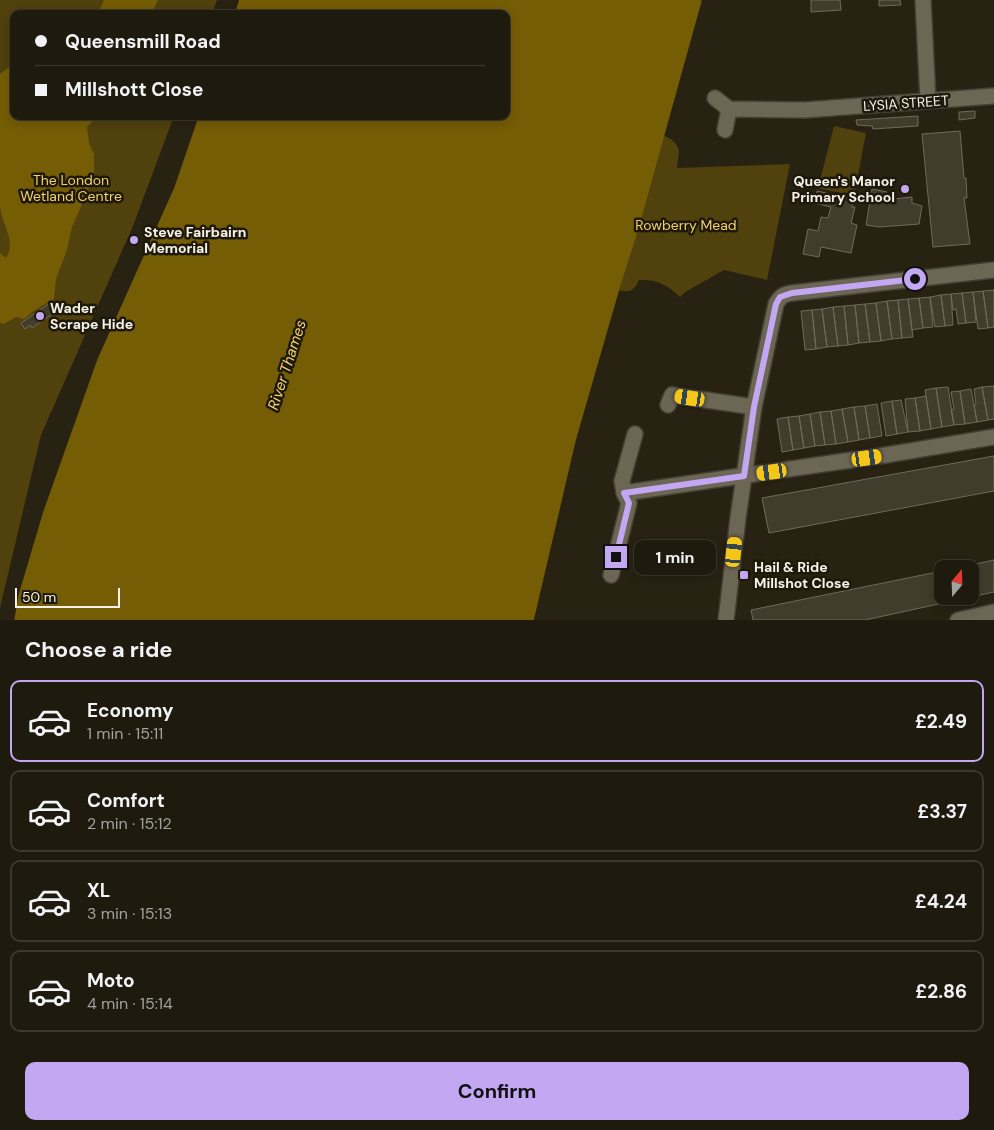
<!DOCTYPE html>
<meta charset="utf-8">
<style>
:root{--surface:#1e1a0e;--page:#262317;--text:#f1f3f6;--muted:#a1a19e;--line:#3c382e;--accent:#c3a7f2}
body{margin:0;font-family:"DM Sans",sans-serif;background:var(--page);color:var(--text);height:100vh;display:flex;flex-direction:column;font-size:19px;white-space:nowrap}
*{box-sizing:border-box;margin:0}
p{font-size:16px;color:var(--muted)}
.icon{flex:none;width:28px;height:28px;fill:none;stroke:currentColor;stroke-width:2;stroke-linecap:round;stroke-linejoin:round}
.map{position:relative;height:620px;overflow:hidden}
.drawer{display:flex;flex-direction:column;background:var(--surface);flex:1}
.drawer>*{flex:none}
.hud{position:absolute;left:10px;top:10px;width:500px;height:110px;border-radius:10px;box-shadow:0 2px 12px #0003,0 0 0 1px var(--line);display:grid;align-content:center;height:110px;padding:0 25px;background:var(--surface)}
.needle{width:32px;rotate:19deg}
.controls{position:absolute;left:934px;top:560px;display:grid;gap:10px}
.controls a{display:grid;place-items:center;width:45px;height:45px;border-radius:10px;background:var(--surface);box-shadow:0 2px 12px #0003,0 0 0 1px var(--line);font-size:25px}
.scale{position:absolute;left:15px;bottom:12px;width:105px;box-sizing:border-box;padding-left:5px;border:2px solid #f6f2e9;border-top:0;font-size:14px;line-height:18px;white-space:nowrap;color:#f6f2e9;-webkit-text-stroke:4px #1e190a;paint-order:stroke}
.end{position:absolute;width:22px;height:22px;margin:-11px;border:6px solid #c3a7f2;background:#111;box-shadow:0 0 0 2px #111}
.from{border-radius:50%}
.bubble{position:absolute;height:35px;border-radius:10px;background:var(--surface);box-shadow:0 2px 12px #0003,0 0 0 1px var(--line);font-size:16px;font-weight:700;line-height:35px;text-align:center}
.car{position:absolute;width:15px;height:30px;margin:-15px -8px;border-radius:6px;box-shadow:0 0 4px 1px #0007;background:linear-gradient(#f5c518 24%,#345 0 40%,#f5c518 0 76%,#345 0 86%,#f5c518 0)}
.hud b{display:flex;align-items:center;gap:18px;height:48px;font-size:19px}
.hud b+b{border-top:1px solid var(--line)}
.hud i{width:12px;height:12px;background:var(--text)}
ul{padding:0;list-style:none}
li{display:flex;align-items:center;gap:15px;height:82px;margin:0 10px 8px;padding:0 15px;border:2px solid var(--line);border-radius:10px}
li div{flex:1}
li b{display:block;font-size:19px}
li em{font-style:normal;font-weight:700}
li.active{border-color:var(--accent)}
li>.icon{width:45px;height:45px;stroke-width:1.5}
h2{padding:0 25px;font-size:22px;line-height:60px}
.button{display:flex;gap:10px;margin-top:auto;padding:10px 25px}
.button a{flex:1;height:58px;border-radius:10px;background:var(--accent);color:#111;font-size:20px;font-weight:700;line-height:58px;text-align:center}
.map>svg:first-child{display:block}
</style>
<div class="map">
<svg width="994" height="620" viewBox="0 0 994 620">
<rect width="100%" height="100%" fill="#282213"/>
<path fill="#50410d" d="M0,0H217L212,14H14V116H174L133,226L41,435L0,608Z
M834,126L866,133L854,196L818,188Z
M652,132C663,135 676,138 679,151C679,156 677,163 677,168L790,164L767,280L724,270L685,292L680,297C668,285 657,279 639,280C633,293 629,292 616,290L619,281L609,280L626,227Z"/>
<path fill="#755d06" d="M104,0H158L151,14H98Z
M252,0H689L626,227L609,280L564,436L521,620H27L31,597L55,516L109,364L186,192L212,116H506V14H248Z
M14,65V116H98L87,127L89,143L94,154V177L72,227L67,250L56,279L54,299L35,310L24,319L16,317L4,324L0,323V253L6,258C17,241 1,223 0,206C0,162 0,118 0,74L8,68Z"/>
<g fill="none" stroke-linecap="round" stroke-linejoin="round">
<path stroke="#755d06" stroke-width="25" d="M248,14L252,0
M27,620L31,597L55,516L109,364L186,192L212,116
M521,620L564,436L609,280L626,227L689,0"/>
</g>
<path fill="#423c2c" stroke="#706a59" d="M811,0H840L841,10L811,12Z
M879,0H900L901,5L879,6Z
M975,111V118L959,120V112Z
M918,116V126L873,129L872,126L857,125L856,120Z
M960,131L964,178H966L967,198H964L970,244L933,247L922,134Z
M872,189L887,192L885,200L912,197V203L922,206L919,224L879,227L866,225Z
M817,191L854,199L852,207H855L851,223L857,225L851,253L821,247L819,257L803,254L808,229L818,231L821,217L828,218L831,207L814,203Z
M994,290V327L988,328L983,291Z
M983,291L988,328L978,329L973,292Z
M973,292L976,322L966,323L962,293Z
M962,293L966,323L958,324L956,309L953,310L951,294Z
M951,294L953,325L945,326L941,295Z
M941,295L945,326L935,327L930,297Z
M930,297L933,327L923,328L919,298Z
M919,298L923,328L912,330L908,299Z
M908,299L913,337L902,338L898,300Z
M898,300L902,338L892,339L887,301Z
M53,301L59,309L32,328L30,325L25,329L21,323Z
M887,301L892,339L881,341L876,303Z
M876,303L881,341L870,342L865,304Z
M865,304L870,342L859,343L855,305Z
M855,305L859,343L848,345L844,306Z
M844,306L848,345L838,346L833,307Z
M833,307L838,346L827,347L822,309Z
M822,309L827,347L816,349L812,310Z
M812,310L816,349L805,350L801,311Z
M994,386V419L988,420L982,387Z
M948,387L954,425L942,427L936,388Z
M982,387L988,420L977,422L974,405L976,404L974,389Z
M936,388L942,427L931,429L925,390Z
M971,389L977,422L965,424L960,391Z
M960,391L965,424L954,425L951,410L954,409L951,392Z
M926,396L931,429L920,431L915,398Z
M915,398L920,431L908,432L905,399Z
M901,400L908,432L897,434L892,401Z
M892,401L897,434L886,436L881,403Z
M877,404L882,436L870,438L865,406Z
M865,406L870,438L859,440L854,407Z
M854,407L859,440L848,442L842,409Z
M842,409L848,442L836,444L831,411Z
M831,411L836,444L825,445L820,412Z
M820,412L825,445L815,446L810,414Z
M810,414L815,446L804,448L799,416Z
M799,416L804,448L793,450L788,417Z
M788,417L793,450L782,452L777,419Z
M994,456V491L769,533L762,498Z
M994,560V592L865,620H753L751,610L942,571V596H970V569H952Z"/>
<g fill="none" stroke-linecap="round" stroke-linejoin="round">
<defs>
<path id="street" d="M923,0L928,100
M715,98L729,109L805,110L994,96
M725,130L729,109
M668,405L672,395L754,407
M635,434L622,481L624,493L886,455L994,437
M611,575L629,503L624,493
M726,620L738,518L754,407L776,304C780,297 783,294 792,293L994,270
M958,620L994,612"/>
</defs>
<use href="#street" stroke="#433f34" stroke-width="18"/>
<use href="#street" stroke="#6c6655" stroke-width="15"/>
</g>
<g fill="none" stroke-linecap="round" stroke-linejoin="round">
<path stroke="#c3a7f2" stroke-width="6" d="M616,557L629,503L624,493L744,476L754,407L776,304L780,297L792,293L915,279"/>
</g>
<g fill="#c3a7f2" stroke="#1e190a" stroke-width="2">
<circle cx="905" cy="189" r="5"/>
<circle cx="134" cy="240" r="5"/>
<circle cx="40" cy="316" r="5"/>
<rect x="739" y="570" width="10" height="10" rx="2.5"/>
</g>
<g text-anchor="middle" stroke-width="5" stroke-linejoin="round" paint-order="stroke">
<g font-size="14" fill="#f6f2e9" stroke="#1e190a">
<text transform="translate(906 103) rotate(-4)" y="5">LYSIA STREET</text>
</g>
<g font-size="14" fill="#f3d16a" stroke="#1e190a">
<text x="71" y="185">The London<tspan x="71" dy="16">Wetland Centre</tspan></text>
<text x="686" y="230">Rowberry Mead</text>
</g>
<g font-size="14" font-weight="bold" fill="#f6f2e9" stroke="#1e190a" text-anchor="start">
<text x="895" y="186" text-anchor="end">Queen's Manor<tspan x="895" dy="16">Primary School</tspan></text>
<text x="144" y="237">Steve Fairbairn<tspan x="144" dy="16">Memorial</tspan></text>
<text x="50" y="313">Wader<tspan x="50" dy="16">Scrape Hide</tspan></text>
<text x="754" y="572">Hail &amp; Ride<tspan x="754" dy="16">Millshot Close</tspan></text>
</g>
<g font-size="15" font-style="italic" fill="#f7d56e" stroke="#1e190a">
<text transform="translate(287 365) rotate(-72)" y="5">River Thames</text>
</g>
</g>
</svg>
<div class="controls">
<a><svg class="needle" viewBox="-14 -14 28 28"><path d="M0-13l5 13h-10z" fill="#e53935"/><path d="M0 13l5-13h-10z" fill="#a1a19e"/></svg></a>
</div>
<div class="scale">50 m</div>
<i class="end from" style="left:915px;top:279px"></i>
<i class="end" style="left:616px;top:557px"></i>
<div class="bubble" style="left:634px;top:540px;width:82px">1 min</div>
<i class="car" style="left:690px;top:398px;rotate:279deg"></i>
<i class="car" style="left:867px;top:458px;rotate:82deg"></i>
<i class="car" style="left:772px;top:472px;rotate:262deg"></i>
<i class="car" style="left:734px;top:552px;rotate:6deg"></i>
<div class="hud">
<b><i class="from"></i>Queensmill Road</b>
<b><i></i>Millshott Close</b>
</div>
</div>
<section class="drawer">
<h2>Choose a ride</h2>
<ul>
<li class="active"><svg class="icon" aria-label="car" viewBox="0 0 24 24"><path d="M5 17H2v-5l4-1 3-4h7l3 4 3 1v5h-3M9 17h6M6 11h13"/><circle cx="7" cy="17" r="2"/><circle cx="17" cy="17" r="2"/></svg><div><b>Economy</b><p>1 min · 15:11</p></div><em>£2.49</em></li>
<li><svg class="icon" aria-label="car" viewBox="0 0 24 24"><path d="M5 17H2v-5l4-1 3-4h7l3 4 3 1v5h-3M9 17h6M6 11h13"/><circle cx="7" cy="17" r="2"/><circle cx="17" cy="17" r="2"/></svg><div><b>Comfort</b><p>2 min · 15:12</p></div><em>£3.37</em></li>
<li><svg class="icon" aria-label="car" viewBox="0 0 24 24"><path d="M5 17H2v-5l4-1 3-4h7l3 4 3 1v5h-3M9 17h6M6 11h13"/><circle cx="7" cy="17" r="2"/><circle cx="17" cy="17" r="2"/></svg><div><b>XL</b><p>3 min · 15:13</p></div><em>£4.24</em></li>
<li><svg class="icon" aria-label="car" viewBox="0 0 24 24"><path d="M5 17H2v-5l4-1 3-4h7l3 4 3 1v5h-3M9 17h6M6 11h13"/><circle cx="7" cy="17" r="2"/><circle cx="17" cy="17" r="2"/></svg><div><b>Moto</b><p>4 min · 15:14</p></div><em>£2.86</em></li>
</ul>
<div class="button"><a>Confirm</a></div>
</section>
